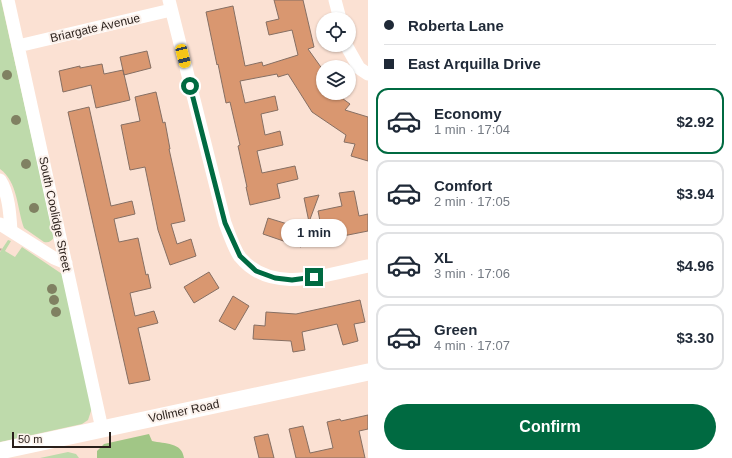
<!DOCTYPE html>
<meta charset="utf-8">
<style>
:root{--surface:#fff;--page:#f2f2f3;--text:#1f2937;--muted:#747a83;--line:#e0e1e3;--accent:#006a41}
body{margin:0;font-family:Helvetica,sans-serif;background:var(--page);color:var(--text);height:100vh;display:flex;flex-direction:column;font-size:15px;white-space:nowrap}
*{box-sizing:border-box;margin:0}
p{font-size:13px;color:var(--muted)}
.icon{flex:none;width:22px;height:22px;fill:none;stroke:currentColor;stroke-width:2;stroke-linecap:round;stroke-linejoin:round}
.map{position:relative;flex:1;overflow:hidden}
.sheet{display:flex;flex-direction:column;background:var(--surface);width:364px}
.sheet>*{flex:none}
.banner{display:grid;align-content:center;height:88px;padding:0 16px;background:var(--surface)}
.tools{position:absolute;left:316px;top:12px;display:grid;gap:8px}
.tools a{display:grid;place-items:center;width:40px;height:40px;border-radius:50%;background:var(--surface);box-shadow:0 1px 3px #0004;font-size:20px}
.scale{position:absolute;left:12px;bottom:10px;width:99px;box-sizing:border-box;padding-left:4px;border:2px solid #291f1a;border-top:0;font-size:11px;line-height:14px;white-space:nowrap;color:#291f1a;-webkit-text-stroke:3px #fcf2ec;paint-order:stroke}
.end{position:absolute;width:18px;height:18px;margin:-9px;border:5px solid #006a41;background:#fff;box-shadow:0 0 0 2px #fff}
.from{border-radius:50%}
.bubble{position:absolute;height:28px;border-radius:14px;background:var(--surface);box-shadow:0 1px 3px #0004;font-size:13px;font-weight:800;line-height:28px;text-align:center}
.car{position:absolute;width:12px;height:24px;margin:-12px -6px;border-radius:5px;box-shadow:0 0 3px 1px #0007;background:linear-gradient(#f5c518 24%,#345 0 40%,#f5c518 0 76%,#345 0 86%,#f5c518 0)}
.banner b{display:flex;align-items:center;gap:14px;height:38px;font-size:15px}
.banner b+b{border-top:1px solid var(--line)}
.banner i{width:10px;height:10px;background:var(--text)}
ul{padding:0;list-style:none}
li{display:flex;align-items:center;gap:12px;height:66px;margin:0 8px 6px;padding:0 8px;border:2px solid var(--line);border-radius:12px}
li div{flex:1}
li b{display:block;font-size:15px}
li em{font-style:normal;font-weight:800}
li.current{border-color:var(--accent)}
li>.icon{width:36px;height:36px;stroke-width:1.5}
.action{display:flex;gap:8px;margin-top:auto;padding:8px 16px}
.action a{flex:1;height:46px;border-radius:24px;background:var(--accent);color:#fff;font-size:16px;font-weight:800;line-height:46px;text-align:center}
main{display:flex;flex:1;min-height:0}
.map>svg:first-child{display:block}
</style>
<main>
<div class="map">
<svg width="368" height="458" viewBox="0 0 368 458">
<rect width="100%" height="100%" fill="#fbe1d3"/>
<path fill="#bedaab" d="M0,0H1L54,237C52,241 49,243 44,242L24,228C17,209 18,182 0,169Z
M8,240L11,241L5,251L15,257L22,247L62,274L92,408L88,420L82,424L0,442V252Z
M68,452L76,454L79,458H40Z"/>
<path fill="#a1c686" d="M149,434L152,441C165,444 182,442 184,458H97V451L104,444Z"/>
<path fill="#d99770" stroke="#866f63" d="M274,0H303L314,47L308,49L323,70V93H335L350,104L345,110L368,117V161L351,156L355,144L344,142L346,135L312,112L288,74L278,77L277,74L240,81L245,103L275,96L278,110L261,114L265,135L280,131L283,145L257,151L262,173L295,166L298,179L277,184L280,198L250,205L246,187H247L238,146L240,145L230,102L226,103L218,64L217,65L206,12L233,6L245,66L262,62L263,66L298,55L292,30L269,35L266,22L279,19Z
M147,51L151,68L124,75L120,57Z
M102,64L104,74L123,70L130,100L96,108L91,85L63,92L59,71L80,66V68Z
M156,92L163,123L165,122L170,149H169L185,221L171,224L177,244L191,239L196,256L170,265L158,230L145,167L130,170L121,125L140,121L135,97Z
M89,107L111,206L132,201L135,214L114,219L119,242L138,238L146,275L148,274L151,288L130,293L135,316L154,311L158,323L138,328L150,380L129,384L68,112Z
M354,191L359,216L368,214V231L343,236V237L324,241L318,211L342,206L339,193Z
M319,195L309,222L304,198Z
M268,218L307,230L301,247L263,234Z
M209,272L219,288L194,303L184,287Z
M233,296L249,306L235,330L219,321Z
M360,300L365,322L354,324L358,341L343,345L337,324L302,332L305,350L293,352L291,341L253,339L254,325L265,326L266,312L296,314Z
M368,415V429L359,431L365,458H296L289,429L303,426L310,453L333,448L327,422L340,419L341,421Z
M268,434L274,458H259L254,437Z"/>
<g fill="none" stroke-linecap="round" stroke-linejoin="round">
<path stroke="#bba69b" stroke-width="2.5" stroke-dasharray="3 3" stroke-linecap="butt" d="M0,249L1,250"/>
<path stroke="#fff" stroke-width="13" d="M8,0L102,429
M169,0L225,223C229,233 234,249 240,257C272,296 327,274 368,266
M335,0L340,19
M346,45L359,68L368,74
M18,46L171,10
M0,180C9,194 10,215 11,231
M0,224L54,258L66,263"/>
<path stroke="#fff" stroke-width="17" d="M0,451L368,372"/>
</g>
<g fill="#808162">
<circle cx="7" cy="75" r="5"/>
<circle cx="16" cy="120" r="5"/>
<circle cx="26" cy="164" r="5"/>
<circle cx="34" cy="208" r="5"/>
<circle cx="52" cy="289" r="5"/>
<circle cx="54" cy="300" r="5"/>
<circle cx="56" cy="312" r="5"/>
</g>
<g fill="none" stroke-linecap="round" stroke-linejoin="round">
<path stroke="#006a41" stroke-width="5" d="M190,86L225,223L240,256L256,271L275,278L292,280L314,277"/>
</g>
<g text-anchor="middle" stroke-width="4" stroke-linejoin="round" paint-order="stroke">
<g font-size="12" fill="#291f1a" stroke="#fcf2ec">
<text transform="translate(95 28) rotate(-13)" y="4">Briargate Avenue</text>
<text transform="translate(55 214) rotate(78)" y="4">South Coolidge Street</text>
<text transform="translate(184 411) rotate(-12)" y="4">Vollmer Road</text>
</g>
</g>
</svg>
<div class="tools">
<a><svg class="icon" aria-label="locate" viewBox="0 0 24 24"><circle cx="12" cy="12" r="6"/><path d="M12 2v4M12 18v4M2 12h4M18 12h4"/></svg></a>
<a><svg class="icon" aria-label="layers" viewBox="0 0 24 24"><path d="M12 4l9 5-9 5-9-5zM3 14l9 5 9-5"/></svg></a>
</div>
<div class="scale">50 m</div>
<i class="end from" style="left:190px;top:86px"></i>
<i class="end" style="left:314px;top:277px"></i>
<div class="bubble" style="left:281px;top:219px;width:66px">1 min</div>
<i class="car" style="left:183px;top:56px;rotate:166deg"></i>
</div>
<section class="sheet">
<div class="banner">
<b><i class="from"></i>Roberta Lane</b>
<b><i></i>East Arquilla Drive</b>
</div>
<ul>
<li class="current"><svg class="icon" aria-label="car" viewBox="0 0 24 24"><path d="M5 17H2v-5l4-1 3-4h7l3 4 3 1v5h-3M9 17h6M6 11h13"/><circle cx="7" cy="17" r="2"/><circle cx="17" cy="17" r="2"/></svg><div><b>Economy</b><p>1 min · 17:04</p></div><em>$2.92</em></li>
<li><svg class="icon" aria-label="car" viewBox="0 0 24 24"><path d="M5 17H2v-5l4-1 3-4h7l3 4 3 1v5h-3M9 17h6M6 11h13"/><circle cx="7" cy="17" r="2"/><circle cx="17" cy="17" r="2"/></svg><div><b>Comfort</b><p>2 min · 17:05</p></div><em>$3.94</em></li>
<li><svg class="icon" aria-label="car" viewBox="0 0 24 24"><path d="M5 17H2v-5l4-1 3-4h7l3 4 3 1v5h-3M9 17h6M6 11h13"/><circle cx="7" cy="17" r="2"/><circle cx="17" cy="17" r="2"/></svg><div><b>XL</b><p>3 min · 17:06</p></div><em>$4.96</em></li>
<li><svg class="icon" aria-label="car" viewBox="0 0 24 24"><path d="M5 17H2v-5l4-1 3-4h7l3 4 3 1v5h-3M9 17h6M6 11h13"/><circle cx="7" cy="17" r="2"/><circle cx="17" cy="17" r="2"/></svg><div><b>Green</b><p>4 min · 17:07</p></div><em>$3.30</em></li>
</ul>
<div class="action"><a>Confirm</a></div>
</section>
</main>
